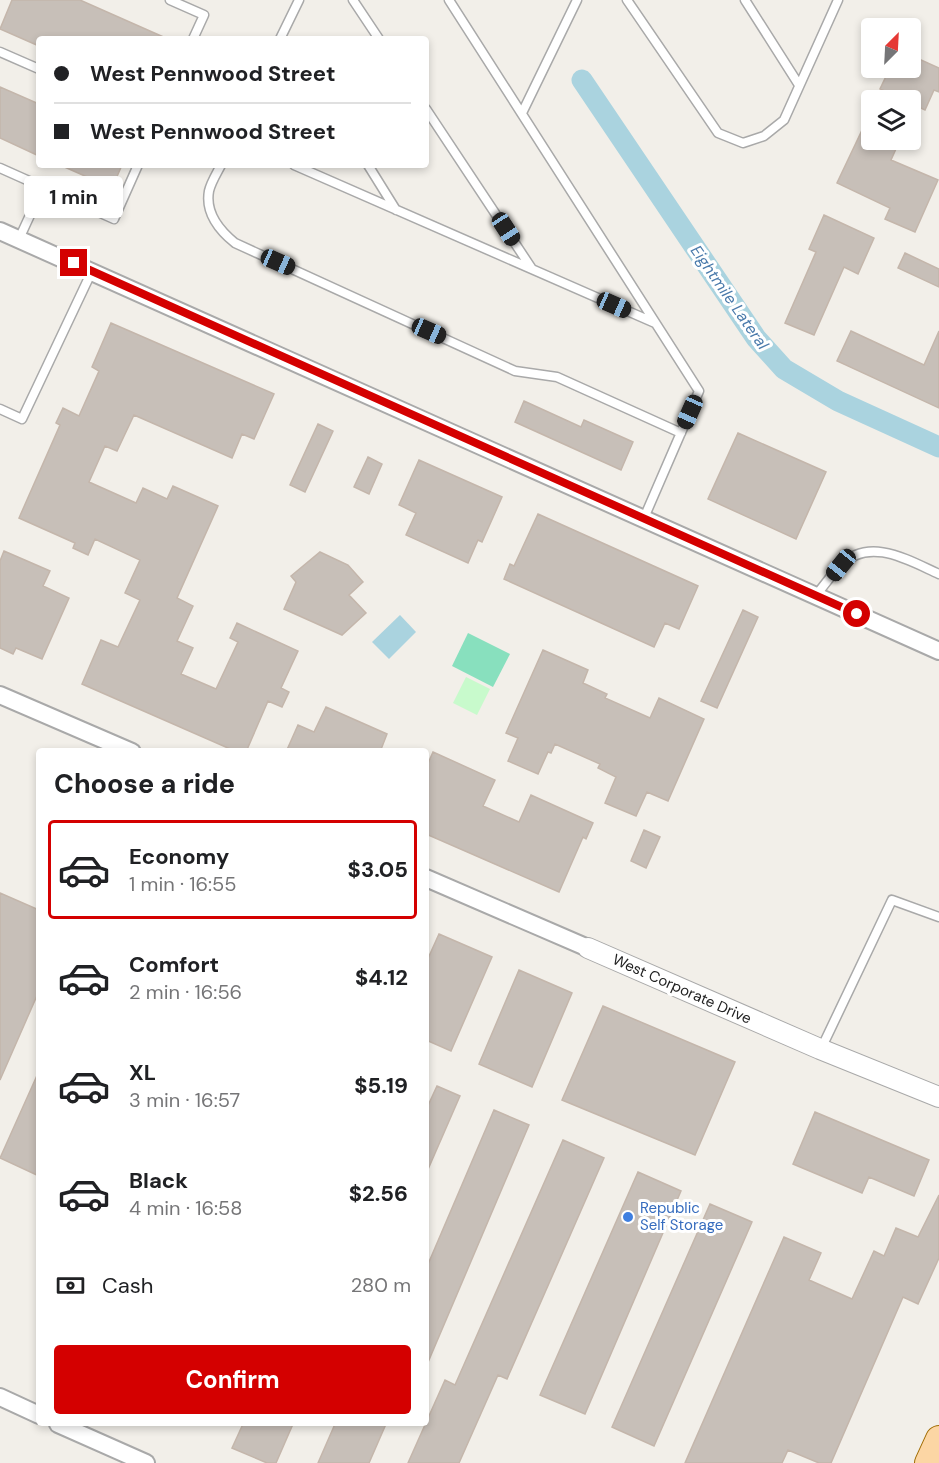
<!DOCTYPE html>
<meta charset="utf-8">
<style>
:root{--surface:#fff;--page:#f2f2f2;--text:#202124;--muted:#757577;--line:#e0e0e0;--accent:#d40000}
body{margin:0;font-family:"DM Sans",sans-serif;background:var(--page);color:var(--text);height:100vh;display:flex;flex-direction:column;font-size:22px;white-space:nowrap}
*{box-sizing:border-box;margin:0}
p{font-size:20px;color:var(--muted)}
.icon{flex:none;width:33px;height:33px;fill:none;stroke:currentColor;stroke-width:2;stroke-linecap:round;stroke-linejoin:round}
.map{position:relative;flex:1;overflow:hidden}
.panel{position:absolute;left:36px;top:748px;width:393px;height:678px;display:flex;flex-direction:column;background:var(--surface);border-radius:6px;box-shadow:0 3px 9px #0003}
.panel>*{flex:none}
.top-card{position:absolute;left:36px;top:36px;width:393px;height:132px;border-radius:6px;box-shadow:0 3px 9px #0003;display:grid;align-content:center;height:132px;padding:0 18px;background:var(--surface)}
.needle{width:39px;rotate:24deg}
.buttons{position:absolute;left:861px;top:18px;display:grid;gap:12px}
.buttons a{display:grid;place-items:center;width:60px;height:60px;border-radius:6px;background:var(--surface);box-shadow:0 3px 9px #0003;font-size:30px}
.end{position:absolute;width:27px;height:27px;margin:-14px;border:8px solid #d40000;background:#fff;box-shadow:0 0 0 3px #fff}
.from{border-radius:50%}
.bubble{position:absolute;height:42px;border-radius:6px;background:var(--surface);box-shadow:0 3px 9px #0003;font-size:20px;font-weight:700;line-height:42px;text-align:center}
.car{position:absolute;width:18px;height:36px;margin:-18px -9px;border-radius:8px;box-shadow:0 0 4px 2px #0007;background:linear-gradient(#222 24%,#8ab4d8 0 40%,#222 0 76%,#8ab4d8 0 86%,#222 0)}
.top-card b{display:flex;align-items:center;gap:21px;height:57px;font-size:22px}
.top-card b+b{border-top:2px solid var(--line)}
.top-card i{width:15px;height:15px;background:var(--text)}
ul{padding:0;list-style:none}
li{display:flex;align-items:center;gap:18px;height:99px;margin:0 12px 9px;padding:0 6px;border:3px solid transparent;border-radius:6px}
li div{flex:1}
li b{display:block;font-size:22px}
li em{font-style:normal;font-weight:700}
li.current{border-color:var(--accent)}
li>.icon{width:54px;height:54px;stroke-width:1.5}
h2{padding:0 18px;font-size:27px;line-height:72px}
.pay{display:flex;align-items:center;gap:15px;height:66px;padding:0 18px;font-size:22px}
.pay p{margin-inline-start:auto}
.primary-button{display:flex;gap:12px;margin-top:auto;padding:12px 18px}
.primary-button a{flex:1;height:69px;border-radius:6px;background:var(--accent);color:#fff;font-size:24px;font-weight:700;line-height:69px;text-align:center}
.map>svg:first-child{display:block}
</style>
<div class="map">
<svg width="939" height="1463" viewBox="0 0 939 1463">
<rect width="100%" height="100%" fill="#f2efe9"/>
<path fill="#c8facc" d="M466,677L490,689L477,715L453,703Z"/>
<path fill="#88e0be" d="M468,633L510,654L493,687L452,666Z"/>
<path fill="#aad3df" d="M400,615L416,632L389,659L372,642Z"/>
<g fill="none" stroke-linecap="round" stroke-linejoin="round">
<path stroke="#aad3df" stroke-width="21" d="M582,80L756,338L784,369L838,401L939,447"/>
</g>
<path fill="#c7bfb8" stroke="#c4b6ab" stroke-width="1.5" d="M12,0H80L168,39H39V46L0,29Z
M910,55L939,68V92L934,90L925,110L910,103V100H904L880,89L890,68H910Z
M0,87L39,104V156L0,138Z
M872,109V140H900L891,160L938,180L915,232L885,219L890,208L837,183Z
M60,165H122L112,188Z
M824,215L874,238L858,274L844,267L814,335L785,323L816,252L809,249Z
M905,253L939,269V287L898,268Z
M111,323L274,394L254,439L242,434L232,458L134,415L117,451L105,446L89,482L136,503L143,488L167,499L173,486L218,506L177,598L193,606L177,641L193,648L181,674L216,689L238,642L230,638L237,623L298,651L281,688L289,692L282,707L268,701L246,752H237L82,684L101,640L118,647L140,600L125,593L140,560L95,539L88,555L73,548L75,543L19,518L60,425L56,423L63,408L79,416L99,371L92,367Z
M851,331L924,365L939,331V408L837,361Z
M524,401L581,427L584,420L633,442L621,470L515,422Z
M318,424L333,431L305,492L290,485Z
M738,433L826,472L796,539L708,499Z
M368,457L382,464L369,494L354,487Z
M419,460L502,497L482,542L478,540L468,563L406,535L416,513L399,505Z
M538,514L698,586L679,629L665,623L654,647L504,579L510,564L514,566Z
M4,551L50,571L43,586L69,598L42,659L16,648L13,654L0,648V561Z
M320,552L348,565L363,582L349,595L366,613L342,635L284,609L296,582L291,576Z
M743,610L758,617L717,708L701,701Z
M543,650L588,670L583,683L607,694L605,698L650,718L659,698L704,719L668,801L647,792L636,816L605,803L616,777L598,768L600,764L555,744L551,753L548,752L538,774L508,761L518,738L506,733Z
M326,707L387,734L380,752H286L298,725L314,732Z
M433,752L495,780L483,806L519,822L531,795L593,823L586,839L583,837L559,892L426,834V768Z
M644,830L660,837L646,868L631,861Z
M0,893L39,910V991L0,1080Z
M439,934L492,957L451,1051L426,1040V963Z
M519,970L572,993L532,1087L479,1064Z
M603,1006L735,1062L695,1155L562,1100Z
M39,1071V1176L0,1158Z
M437,1086L460,1096L426,1174V1110Z
M494,1110L529,1125L426,1367V1269Z
M815,1112L929,1160L914,1196L869,1177L862,1193L793,1164Z
M563,1140L604,1158L507,1379L498,1375L459,1463H408L445,1380L455,1385Z
M638,1172L681,1191L585,1414L540,1395Z
M939,1195V1258L918,1304L903,1297L831,1463H819L788,1450L782,1463H685L784,1237L821,1253L809,1280L852,1299L874,1251L884,1256L896,1228L918,1237Z
M710,1204L752,1222L654,1446L612,1427Z
M243,1424H293L276,1463H267L232,1448Z
M335,1424H386L369,1463H318Z"/>
<g fill="none" stroke-linecap="round" stroke-linejoin="round">
<defs>
<path id="service" d="M170,0L204,15L193,39
M353,0L379,39
M449,0L699,391L644,518
M627,0L718,133L743,143L764,136L784,120L838,0
M745,0L799,85
M280,39L299,0
M0,52L39,69
M426,109L532,269
M522,113L577,0
M221,165C217,173 211,182 209,191C205,213 219,230 235,243L515,371L557,377L681,433
M294,165L655,323
M368,165L396,210
M0,168L114,219L138,165
M19,239L43,187
M0,409L22,419L92,271
M816,595C824,586 831,575 840,566C869,536 908,560 939,574
M821,1049L892,900L939,917"/>
<path id="minor" d="M0,231L939,651
M0,695L132,752
M426,878L588,948
M0,1397L39,1415
M58,1424L146,1463"/>
<path id="tertiary" d="M588,948L820,1049L939,1097"/>
<path id="primary" d="M928,1463L939,1439"/>
</defs>
<use href="#service" stroke="#a9a9a9" stroke-width="11"/>
<use href="#minor" stroke="#a9a9a9" stroke-width="20"/>
<use href="#tertiary" stroke="#a9a9a9" stroke-width="22"/>
<use href="#primary" stroke="#a06b00" stroke-width="28"/>
<use href="#service" stroke="#fff" stroke-width="8"/>
<use href="#minor" stroke="#fff" stroke-width="16"/>
<use href="#tertiary" stroke="#fff" stroke-width="20"/>
<use href="#primary" stroke="#fcd6a4" stroke-width="26"/>
</g>
<g fill="none" stroke-linecap="round" stroke-linejoin="round">
<path stroke="#d40000" stroke-width="8" d="M74,263L857,614"/>
</g>
<circle fill="#3f7fe0" stroke="#fff" stroke-width="2" cx="628" cy="1217" r="6"/>
<g text-anchor="middle" stroke-width="6" stroke-linejoin="round" paint-order="stroke">
<g font-size="15" fill="#222" stroke="#fff">
<text transform="translate(682 989) rotate(24)" y="5">West Corporate Drive</text>
</g>
<g font-size="15" fill="#366cbe" stroke="#fff" text-anchor="start">
<text x="640" y="1213">Republic<tspan x="640" dy="17">Self Storage</tspan></text>
</g>
<g font-size="16" font-style="italic" fill="#4a7aab" stroke="#fff">
<text transform="translate(730 297) rotate(55)" y="6">Eightmile Lateral</text>
</g>
</g>
</svg>
<div class="buttons">
<a><svg class="needle" viewBox="-14 -14 28 28"><path d="M0-13l5 13h-10z" fill="#e53935"/><path d="M0 13l5-13h-10z" fill="#757577"/></svg></a>
<a><svg class="icon" aria-label="layers" viewBox="0 0 24 24"><path d="M12 4l9 5-9 5-9-5zM3 14l9 5 9-5"/></svg></a>
</div>
<i class="end from" style="left:857px;top:614px"></i>
<i class="end" style="left:74px;top:263px"></i>
<div class="bubble" style="left:24px;top:176px;width:99px">1 min</div>
<i class="car" style="left:506px;top:229px;rotate:147deg"></i>
<i class="car" style="left:278px;top:262px;rotate:114deg"></i>
<i class="car" style="left:614px;top:305px;rotate:114deg"></i>
<i class="car" style="left:429px;top:331px;rotate:114deg"></i>
<i class="car" style="left:690px;top:412px;rotate:204deg"></i>
<i class="car" style="left:841px;top:565px;rotate:219deg"></i>
<div class="top-card">
<b><i class="from"></i>West Pennwood Street</b>
<b><i></i>West Pennwood Street</b>
</div>
<section class="panel">
<h2>Choose a ride</h2>
<ul>
<li class="current"><svg class="icon" aria-label="car" viewBox="0 0 24 24"><path d="M5 17H2v-5l4-1 3-4h7l3 4 3 1v5h-3M9 17h6M6 11h13"/><circle cx="7" cy="17" r="2"/><circle cx="17" cy="17" r="2"/></svg><div><b>Economy</b><p>1 min · 16:55</p></div><em>$3.05</em></li>
<li><svg class="icon" aria-label="car" viewBox="0 0 24 24"><path d="M5 17H2v-5l4-1 3-4h7l3 4 3 1v5h-3M9 17h6M6 11h13"/><circle cx="7" cy="17" r="2"/><circle cx="17" cy="17" r="2"/></svg><div><b>Comfort</b><p>2 min · 16:56</p></div><em>$4.12</em></li>
<li><svg class="icon" aria-label="car" viewBox="0 0 24 24"><path d="M5 17H2v-5l4-1 3-4h7l3 4 3 1v5h-3M9 17h6M6 11h13"/><circle cx="7" cy="17" r="2"/><circle cx="17" cy="17" r="2"/></svg><div><b>XL</b><p>3 min · 16:57</p></div><em>$5.19</em></li>
<li><svg class="icon" aria-label="car" viewBox="0 0 24 24"><path d="M5 17H2v-5l4-1 3-4h7l3 4 3 1v5h-3M9 17h6M6 11h13"/><circle cx="7" cy="17" r="2"/><circle cx="17" cy="17" r="2"/></svg><div><b>Black</b><p>4 min · 16:58</p></div><em>$2.56</em></li>
</ul>
<div class="pay"><svg class="icon" aria-label="cash" viewBox="0 0 24 24"><path d="M3 7h18v10H3z"/><circle cx="12" cy="12" r="2"/></svg>Cash<p>280 m</p></div>
<div class="primary-button"><a>Confirm</a></div>
</section>
</div>
